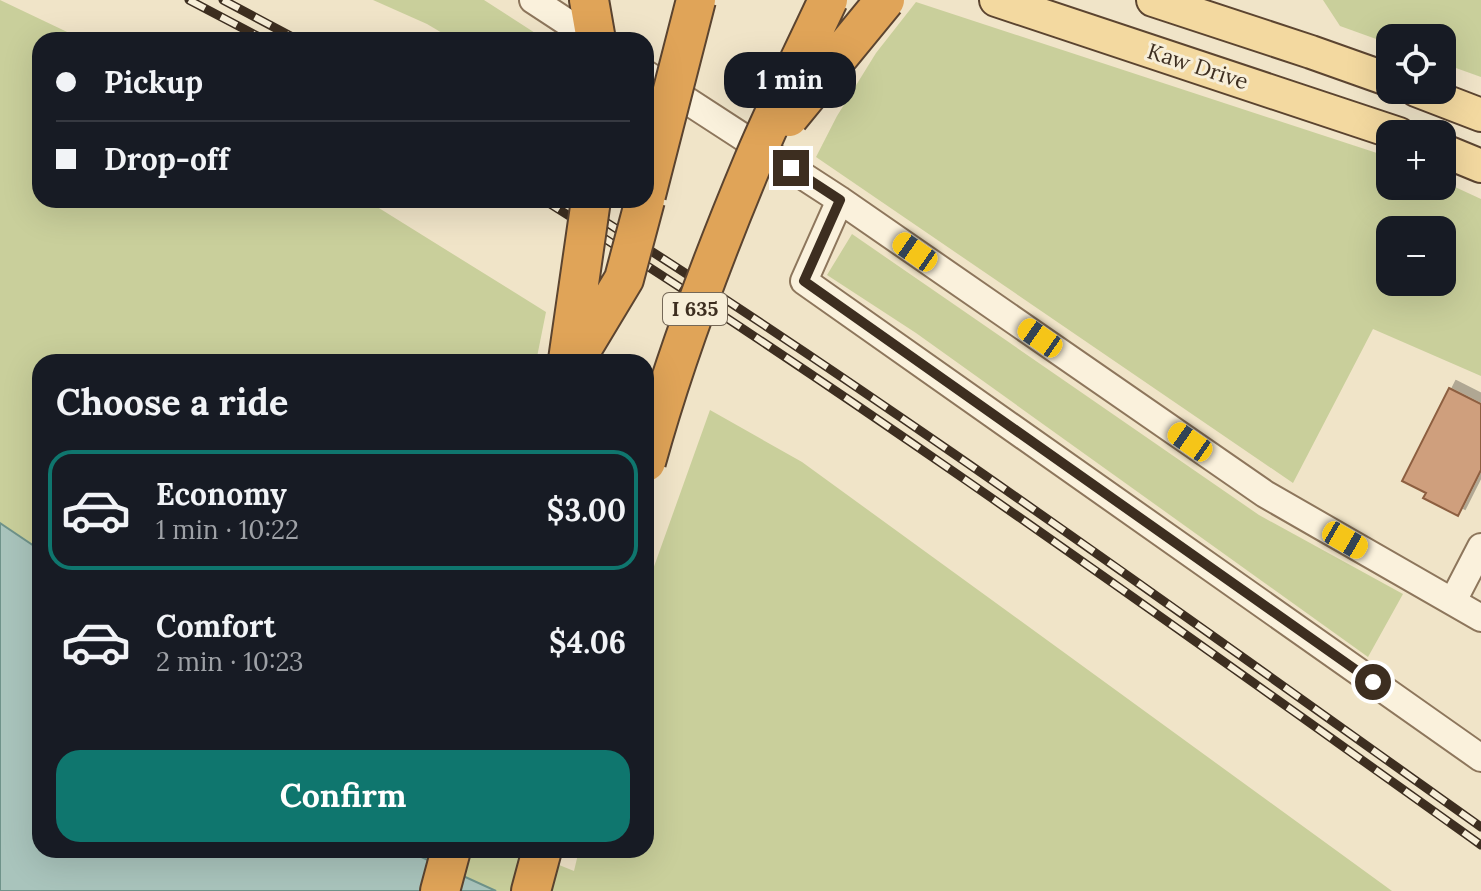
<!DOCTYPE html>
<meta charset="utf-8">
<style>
:root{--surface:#171b24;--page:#20242c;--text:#f1f3f6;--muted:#9ea1a6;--line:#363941;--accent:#0f766e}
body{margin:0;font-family:Lora,serif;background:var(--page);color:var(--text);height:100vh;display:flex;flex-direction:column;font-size:30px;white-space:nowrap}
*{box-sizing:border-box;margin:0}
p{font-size:26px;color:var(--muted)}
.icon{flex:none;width:44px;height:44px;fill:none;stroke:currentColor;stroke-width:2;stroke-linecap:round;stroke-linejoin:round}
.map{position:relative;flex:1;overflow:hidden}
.panel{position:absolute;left:32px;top:354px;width:622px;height:504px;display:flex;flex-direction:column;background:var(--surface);border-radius:24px;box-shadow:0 8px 32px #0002}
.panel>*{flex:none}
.top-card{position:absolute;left:32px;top:32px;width:622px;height:176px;border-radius:24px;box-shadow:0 8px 32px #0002;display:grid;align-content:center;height:176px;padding:0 24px;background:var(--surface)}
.tools{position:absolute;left:1376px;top:24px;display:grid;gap:16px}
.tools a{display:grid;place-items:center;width:80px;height:80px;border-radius:16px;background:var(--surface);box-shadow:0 8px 32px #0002;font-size:40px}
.end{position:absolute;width:36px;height:36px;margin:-18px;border:10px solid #3d2e20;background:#fff;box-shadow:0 0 0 4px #fff}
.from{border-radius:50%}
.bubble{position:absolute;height:56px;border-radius:24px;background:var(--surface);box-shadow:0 8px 32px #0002;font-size:26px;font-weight:800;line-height:56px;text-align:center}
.car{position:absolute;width:24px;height:48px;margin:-24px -12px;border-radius:10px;box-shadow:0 0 6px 2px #0007;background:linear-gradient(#f5c518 24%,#345 0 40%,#f5c518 0 76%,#345 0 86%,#f5c518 0)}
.top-card b{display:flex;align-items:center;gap:28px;height:76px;font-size:30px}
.top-card b+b{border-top:2px solid var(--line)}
.top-card i{width:20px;height:20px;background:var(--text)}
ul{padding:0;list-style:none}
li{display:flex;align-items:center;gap:24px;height:120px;margin:0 16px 12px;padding:0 8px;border:4px solid transparent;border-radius:24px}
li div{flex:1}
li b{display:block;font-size:30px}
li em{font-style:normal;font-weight:800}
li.on{border-color:var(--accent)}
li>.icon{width:72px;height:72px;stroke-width:1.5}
h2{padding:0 24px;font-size:36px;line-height:96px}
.button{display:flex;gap:16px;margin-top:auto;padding:16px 24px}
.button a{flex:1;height:92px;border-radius:24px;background:var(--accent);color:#fff;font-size:32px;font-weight:800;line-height:92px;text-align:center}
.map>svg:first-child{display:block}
</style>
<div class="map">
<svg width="1481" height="891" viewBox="0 0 1481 891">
<defs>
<filter id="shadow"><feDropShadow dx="7" dy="-7" stdDeviation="0" flood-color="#0004"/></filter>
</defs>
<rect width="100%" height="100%" fill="#f0e4c8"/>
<path fill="#c9cf9b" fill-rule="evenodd" d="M0,0L84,40H40V200H366L546,312L536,362H40V550L0,523Z
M373,0H484L546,40H454L427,24Z
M1323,0H1481V77L1442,63V38H1390V44L1340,26Z
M916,2L1386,156L1390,158V186H1442V181L1481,199V376L1373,329L1293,483L816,157L837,116L876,53ZM1390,230H1442V282H1390Z
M852,234L1259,515L1403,594L1368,657L916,333L827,275Z
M710,410L802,462L1392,891H496L417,855L389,850H522L574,871L579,850H646V589Z"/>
<path fill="#a9c4bc" stroke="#6f938a" stroke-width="2" d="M0,523L40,550V850H389L417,855L496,891H0Z"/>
<path fill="#cf9f7d" stroke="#8d5f41" stroke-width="2" filter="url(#shadow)" d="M1449,388L1481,404V470L1458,516L1423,498L1426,493L1402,481Z"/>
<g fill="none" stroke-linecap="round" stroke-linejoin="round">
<defs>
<path id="minor" d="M533,0L594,40
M646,74L840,200L1265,494L1481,618
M840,200L804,281L1481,758
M1453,601L1481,547"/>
<path id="major" d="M996,0L1399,134
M1153,0L1311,52L1390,80
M1416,90L1481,115
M1442,150L1481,166"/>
<path id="highway" d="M589,0L596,40
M440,891L451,850
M531,891L542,850"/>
</defs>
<use href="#minor" stroke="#8d765c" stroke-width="30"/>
<use href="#major" stroke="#5b4430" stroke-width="36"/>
<use href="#highway" stroke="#5b4430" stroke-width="42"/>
<use href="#minor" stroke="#faf1dc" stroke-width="26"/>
<use href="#major" stroke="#f3d9a0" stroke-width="32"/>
<use href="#highway" stroke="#e0a458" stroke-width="38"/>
<defs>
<path id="rail" d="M189,0L265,40
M223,0L298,40
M544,200C865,402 1172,625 1481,845
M571,200C883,396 1181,614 1481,827"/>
</defs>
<use href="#rail" stroke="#3d2e20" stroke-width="9"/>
<use href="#rail" stroke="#f7eed8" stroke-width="6" stroke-dasharray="18" stroke-linecap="butt"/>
<defs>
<path id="highway-bridge" d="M789,117L885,0
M646,195L696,0
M568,360L591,200
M574,362L624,279L645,200
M646,462C674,360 712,260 753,162C776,107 803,54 828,0"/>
</defs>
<use href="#highway-bridge" stroke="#5b4430" stroke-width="42" stroke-linecap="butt"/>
<use href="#highway-bridge" stroke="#e0a458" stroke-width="38"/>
</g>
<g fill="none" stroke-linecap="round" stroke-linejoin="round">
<path stroke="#3d2e20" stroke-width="10" d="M791,168L840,200L804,281L1373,682"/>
</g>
<g text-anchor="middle" stroke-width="6" stroke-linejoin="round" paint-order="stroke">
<rect fill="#f7eed8" stroke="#756857" stroke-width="2" x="663" y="293" width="64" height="32" rx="6"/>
<g font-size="20" font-weight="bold" fill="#3d2e20">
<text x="695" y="316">I 635</text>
</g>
<g font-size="22" fill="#3d2e20" stroke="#f7eed8">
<text transform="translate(1198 66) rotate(18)" y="8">Kaw Drive</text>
</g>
</g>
</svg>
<div class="tools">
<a><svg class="icon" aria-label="locate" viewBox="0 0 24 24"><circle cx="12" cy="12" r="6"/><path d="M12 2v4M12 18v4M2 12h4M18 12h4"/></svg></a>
<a>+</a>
<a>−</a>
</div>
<i class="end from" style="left:1373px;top:682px"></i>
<i class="end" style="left:791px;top:168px"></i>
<div class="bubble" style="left:724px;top:52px;width:132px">1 min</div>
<i class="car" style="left:915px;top:252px;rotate:305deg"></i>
<i class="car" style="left:1040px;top:338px;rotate:305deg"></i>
<i class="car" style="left:1190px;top:442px;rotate:305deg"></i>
<i class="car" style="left:1345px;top:540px;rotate:120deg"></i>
<div class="top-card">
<b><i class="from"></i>Pickup</b>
<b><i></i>Drop-off</b>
</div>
<section class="panel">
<h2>Choose a ride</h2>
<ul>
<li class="on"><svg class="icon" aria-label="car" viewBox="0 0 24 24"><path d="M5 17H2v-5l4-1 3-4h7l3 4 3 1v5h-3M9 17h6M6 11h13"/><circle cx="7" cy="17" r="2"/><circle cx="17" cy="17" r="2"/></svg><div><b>Economy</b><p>1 min · 10:22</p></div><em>$3.00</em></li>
<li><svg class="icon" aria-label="car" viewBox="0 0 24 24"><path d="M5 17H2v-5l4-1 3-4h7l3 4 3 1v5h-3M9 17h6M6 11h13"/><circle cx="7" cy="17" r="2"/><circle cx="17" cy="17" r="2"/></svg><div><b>Comfort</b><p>2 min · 10:23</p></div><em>$4.06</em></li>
</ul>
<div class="button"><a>Confirm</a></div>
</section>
</div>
